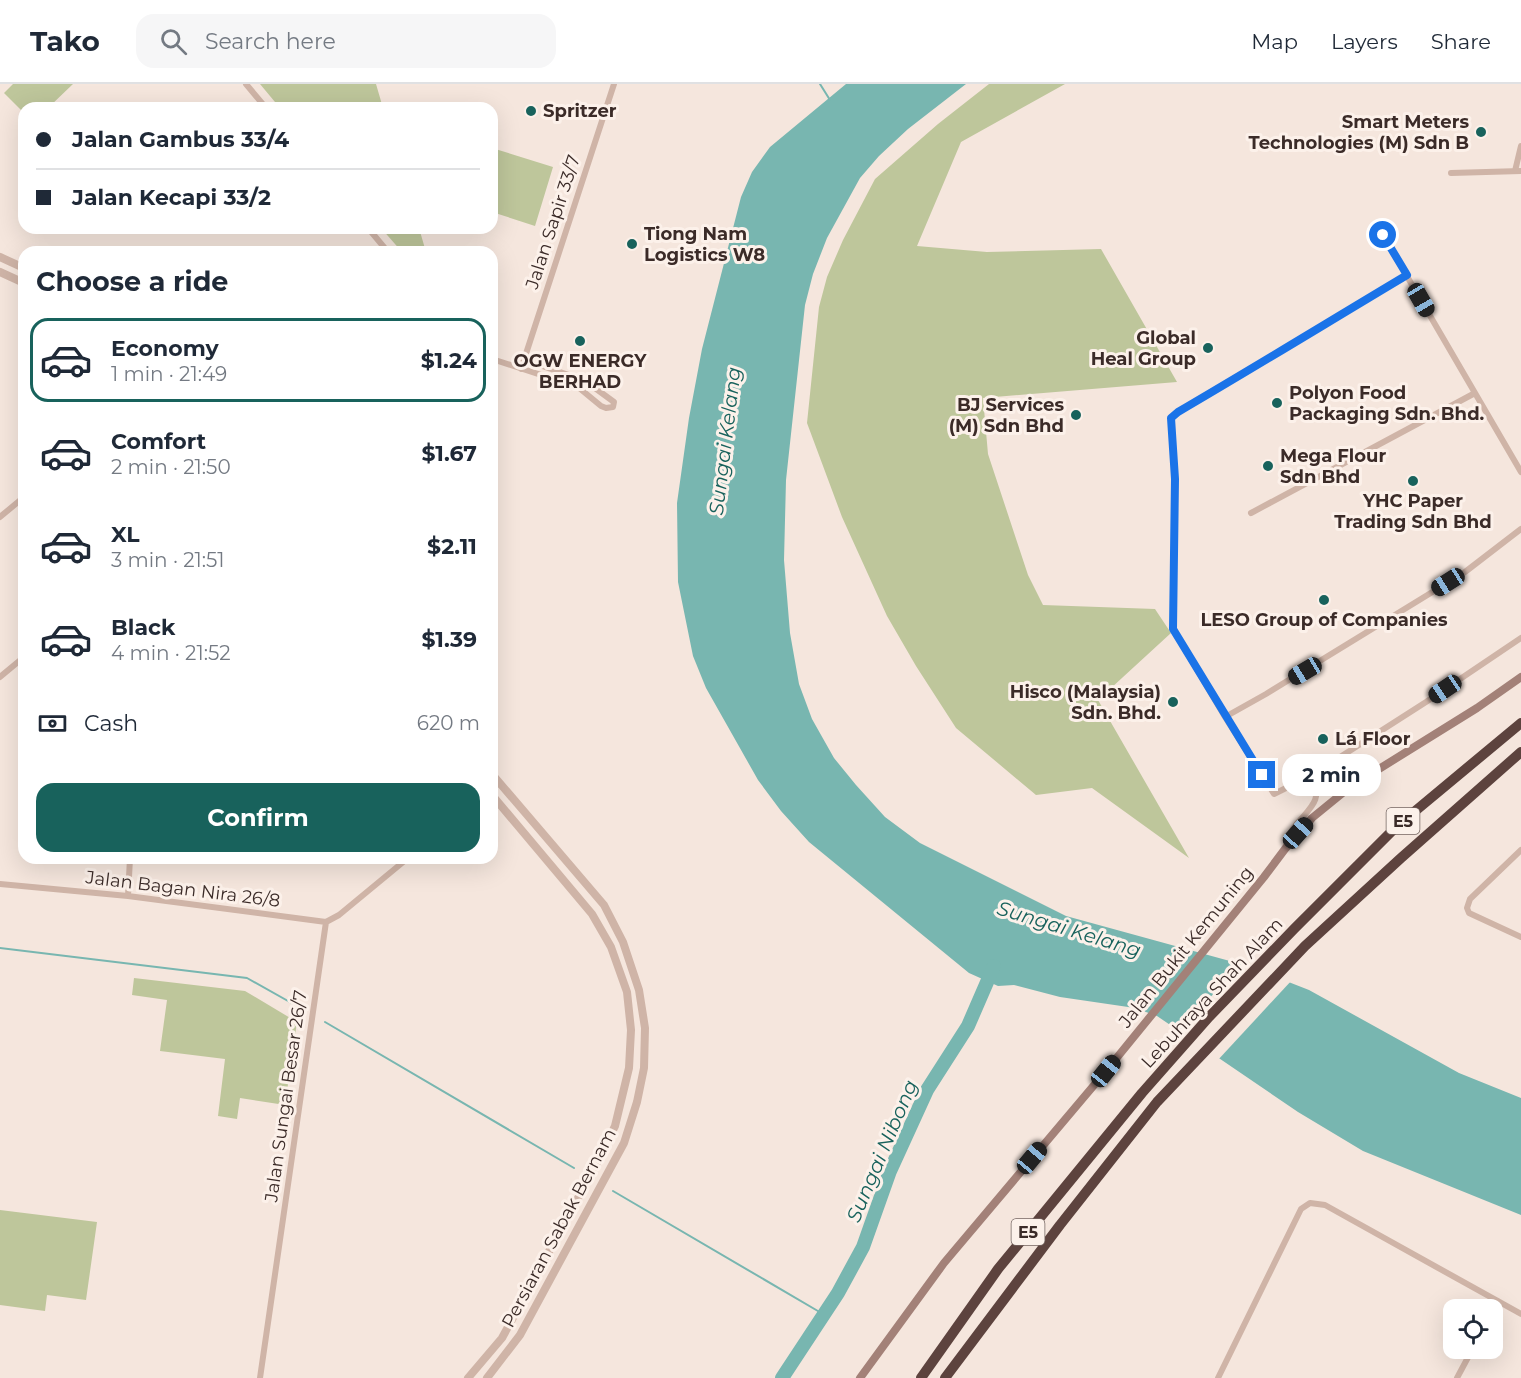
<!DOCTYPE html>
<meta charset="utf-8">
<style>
:root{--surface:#fff;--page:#f6f6f7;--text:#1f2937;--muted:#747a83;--line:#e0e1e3;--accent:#18625c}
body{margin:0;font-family:Montserrat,sans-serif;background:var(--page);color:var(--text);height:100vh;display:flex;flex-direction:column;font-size:22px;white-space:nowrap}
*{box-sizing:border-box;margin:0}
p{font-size:20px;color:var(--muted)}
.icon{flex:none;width:33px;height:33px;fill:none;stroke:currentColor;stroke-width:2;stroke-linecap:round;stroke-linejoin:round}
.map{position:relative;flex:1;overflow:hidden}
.details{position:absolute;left:18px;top:162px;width:480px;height:618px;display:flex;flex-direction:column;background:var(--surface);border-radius:18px;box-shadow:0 6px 24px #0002}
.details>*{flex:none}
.guide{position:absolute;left:18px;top:18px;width:480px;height:132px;border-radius:18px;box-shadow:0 6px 24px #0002;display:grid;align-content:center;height:132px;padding:0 18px;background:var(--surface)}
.fabs{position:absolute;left:1443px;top:1215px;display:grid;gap:12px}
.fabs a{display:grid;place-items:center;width:60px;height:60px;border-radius:12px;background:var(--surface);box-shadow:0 6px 24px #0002;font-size:30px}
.end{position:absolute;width:27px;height:27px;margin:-14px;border:8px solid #1a73e8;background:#fff;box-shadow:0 0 0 3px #fff}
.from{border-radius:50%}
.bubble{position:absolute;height:42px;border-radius:18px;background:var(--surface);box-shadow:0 6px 24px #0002;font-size:20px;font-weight:700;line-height:42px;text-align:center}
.car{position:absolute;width:18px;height:36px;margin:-18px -9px;border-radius:8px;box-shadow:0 0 4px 2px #0007;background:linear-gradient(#222 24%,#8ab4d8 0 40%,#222 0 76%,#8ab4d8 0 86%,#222 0)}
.guide b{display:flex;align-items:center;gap:21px;height:57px;font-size:22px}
.guide b+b{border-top:2px solid var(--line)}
.guide i{width:15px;height:15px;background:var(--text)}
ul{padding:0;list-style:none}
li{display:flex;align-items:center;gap:18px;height:84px;margin:0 12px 9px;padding:0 6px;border:3px solid transparent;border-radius:18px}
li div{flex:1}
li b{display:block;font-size:22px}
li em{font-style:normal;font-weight:700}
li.current{border-color:var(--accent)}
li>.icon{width:54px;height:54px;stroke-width:1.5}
h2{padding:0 18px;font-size:27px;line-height:72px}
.pay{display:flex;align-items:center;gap:15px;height:66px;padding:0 18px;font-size:22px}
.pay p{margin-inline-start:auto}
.button{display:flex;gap:12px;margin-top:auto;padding:12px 18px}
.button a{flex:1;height:69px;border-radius:18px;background:var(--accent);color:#fff;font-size:24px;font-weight:700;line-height:69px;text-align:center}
header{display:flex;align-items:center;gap:36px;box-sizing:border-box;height:84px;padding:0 30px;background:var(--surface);border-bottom:2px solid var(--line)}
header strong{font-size:28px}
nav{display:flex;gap:33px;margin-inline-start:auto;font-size:21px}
.search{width:420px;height:54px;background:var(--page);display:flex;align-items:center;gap:15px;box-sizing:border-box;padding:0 21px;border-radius:18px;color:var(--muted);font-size:22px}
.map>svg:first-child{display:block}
</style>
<header>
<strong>Tako</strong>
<div class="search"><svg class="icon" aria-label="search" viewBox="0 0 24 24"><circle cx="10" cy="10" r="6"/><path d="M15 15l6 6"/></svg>Search here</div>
<nav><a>Map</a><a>Layers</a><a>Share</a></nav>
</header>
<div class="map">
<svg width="1521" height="1294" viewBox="0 0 1521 1294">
<rect width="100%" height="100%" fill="#f5e6dd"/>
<path fill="#bec69b" d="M13,0H73L48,24H24V29L4,9Z
M260,0H376L383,24H280Z
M989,0H1065L961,58L917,162L987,168L1101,165L1177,298L983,314L988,370L1028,491L1043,521L1155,525L1171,549L1098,616L1189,774L1092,704L1036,711L956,644L916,582L887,532L842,433L807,339L819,223L827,193L843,156L875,95L938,40Z
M492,64L553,83L535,142L492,128Z
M381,144H419L426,168H402Z
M134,894L245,907L297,938L285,1021L240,1014L237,1035L218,1032L225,975L160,967L167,916L132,911Z
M0,1126L97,1138L86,1216L47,1211L45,1227L0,1221Z"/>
<path fill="#78b6b0" d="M846,0H966L908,45L879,72L860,94L827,154L813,190L805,221L786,396L784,476L790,549L799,600L812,635L834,674L856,701L885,733L920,759L1066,832L1248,882L1309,906L1459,989L1521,1014V1131L1363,1067L1298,1028L1157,932L1135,924L1060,913L1014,901L998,902L969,889L809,758L781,727L758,696L706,604L693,572L678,498L677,419L689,334L702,265L741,113L752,88L770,63Z"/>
<path fill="#f5e6dd" d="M1244,877L1292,896L1217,977L1177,949Z"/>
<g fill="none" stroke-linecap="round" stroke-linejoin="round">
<path stroke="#78b6b0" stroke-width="2" d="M820,0L830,16
M0,864L247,894L304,926
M325,938L574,1084
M613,1107L823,1230"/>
<path stroke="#78b6b0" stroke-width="14" d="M782,1294L838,1209L863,1163L890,1087L927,1006L968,942L994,882"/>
<path stroke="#cfb4a7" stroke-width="6" d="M246,0L266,24
M1515,87L1521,62
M1451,89L1521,87
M1381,139L1383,151L1521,388
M368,144L388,168
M1407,191C1330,236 1255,283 1178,328L1171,334L1175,395L1173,545L1225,633L1274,710L1312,691L1426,618L1521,554
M492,275L578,303L601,322L606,324L613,323L614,318L584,296L524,276
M521,285L614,0
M1251,429L1475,309
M0,433L24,413
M0,593L24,573
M1225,633L1266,610L1465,488L1521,445
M492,705L499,699
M1285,764C1287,758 1288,751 1292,746C1307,725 1325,719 1312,691
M1521,766L1470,815L1467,824L1469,829L1521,853
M0,800L128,812L326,838
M128,812L130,774
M1492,1227L1498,1217
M260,1294L326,838L339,831L408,774
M1218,1294L1301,1125L1310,1119L1325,1121L1521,1230
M1457,1294L1473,1264"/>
<path stroke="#cfb4a7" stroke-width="8" d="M0,173L24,184
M0,188L24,199
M468,1294L502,1254L596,1081L615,1042L629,984L631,946L627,908L611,863L592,830L492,711
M487,1294L520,1251L624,1059L637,1018L644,984L645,944L639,906L623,858L604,821L492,690"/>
<path stroke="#a38178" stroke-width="8" d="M860,1294L944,1179L1106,987L1264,793L1285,765L1312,734L1350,703L1477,624L1521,593"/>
<path stroke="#5d433e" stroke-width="10" d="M921,1294L998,1185L1142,1009L1209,933L1294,845L1396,743L1521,639
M945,1294L1060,1141L1157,1018L1305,862L1401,774L1521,668"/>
</g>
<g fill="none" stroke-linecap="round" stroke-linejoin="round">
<path stroke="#1a73e8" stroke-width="8" d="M1262,691L1173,545L1175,395L1171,334L1178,328C1255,283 1330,237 1407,191L1383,151"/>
</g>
<g fill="#18625c" stroke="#fcf1ea" stroke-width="2">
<circle cx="531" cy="27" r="6"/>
<circle cx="1481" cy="48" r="6"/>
<circle cx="632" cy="160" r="6"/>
<circle cx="580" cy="257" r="6"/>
<circle cx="1208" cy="264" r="6"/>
<circle cx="1277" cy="319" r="6"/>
<circle cx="1076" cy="331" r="6"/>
<circle cx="1268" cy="382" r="6"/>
<circle cx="1413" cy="397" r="6"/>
<circle cx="1324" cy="516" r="6"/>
<circle cx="1173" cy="618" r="6"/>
<circle cx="1323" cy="655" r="6"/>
</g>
<g text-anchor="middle" stroke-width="6" stroke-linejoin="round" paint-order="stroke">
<g fill="#fcf1ea" stroke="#756662" stroke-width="1.5">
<rect x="1386.5" y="724" width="33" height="26" rx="4.5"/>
<rect x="1011.5" y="1135" width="33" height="26" rx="4.5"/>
</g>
<g font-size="16" font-weight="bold" fill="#3b2b28">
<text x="1403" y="743">E5</text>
<text x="1028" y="1154">E5</text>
</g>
<g font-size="18" font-weight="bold" fill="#3b2b28" stroke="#fcf1ea" text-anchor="start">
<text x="543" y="33">Spritzer</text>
<text x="1469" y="44" text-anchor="end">Smart Meters<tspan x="1469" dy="21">Technologies (M) Sdn B</tspan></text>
<text x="644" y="156">Tiong Nam<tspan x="644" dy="21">Logistics W8</tspan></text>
<text x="1196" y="260" text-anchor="end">Global<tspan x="1196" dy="21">Heal Group</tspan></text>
<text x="580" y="283" text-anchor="middle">OGW ENERGY<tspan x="580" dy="21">BERHAD</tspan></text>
<text x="1289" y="315">Polyon Food<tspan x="1289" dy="21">Packaging Sdn. Bhd.</tspan></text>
<text x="1064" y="327" text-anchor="end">BJ Services<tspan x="1064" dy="21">(M) Sdn Bhd</tspan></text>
<text x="1280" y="378">Mega Flour<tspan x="1280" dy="21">Sdn Bhd</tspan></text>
<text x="1413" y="423" text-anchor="middle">YHC Paper<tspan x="1413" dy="21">Trading Sdn Bhd</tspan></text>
<text x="1324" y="542" text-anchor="middle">LESO Group of Companies</text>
<text x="1161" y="614" text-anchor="end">Hisco (Malaysia)<tspan x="1161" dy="21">Sdn. Bhd.</tspan></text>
<text x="1335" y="661">Lá Floor</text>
</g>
<g font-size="18" fill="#3b2b28" stroke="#fcf1ea">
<text transform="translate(553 138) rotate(-72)" y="6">Jalan Sapir 33/7</text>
<text transform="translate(183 805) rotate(7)" y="6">Jalan Bagan Nira 26/8</text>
<text transform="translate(1186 863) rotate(-51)" y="6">Jalan Bukit Kemuning</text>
<text transform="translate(1212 909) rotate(-47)" y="6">Lebuhraya Shah Alam</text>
<text transform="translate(286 1012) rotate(-82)" y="6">Jalan Sungai Besar 26/7</text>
<text transform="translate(559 1144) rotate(-62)" y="6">Persiaran Sabak Bernam</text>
</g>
<g font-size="20" font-style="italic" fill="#18625c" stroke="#fcf1ea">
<text transform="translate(725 357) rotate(-83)" y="7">Sungai Kelang</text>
<text transform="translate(1069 845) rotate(17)" y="7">Sungai Kelang</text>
<text transform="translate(882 1067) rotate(-67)" y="7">Sungai Nibong</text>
</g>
</g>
</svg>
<div class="fabs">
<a><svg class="icon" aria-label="locate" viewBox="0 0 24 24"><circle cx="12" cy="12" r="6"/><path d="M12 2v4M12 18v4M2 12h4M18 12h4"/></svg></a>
</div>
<i class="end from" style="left:1383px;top:151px"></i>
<i class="end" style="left:1262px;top:691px"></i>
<div class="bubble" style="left:1282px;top:670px;width:99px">2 min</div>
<i class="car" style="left:1421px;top:216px;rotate:150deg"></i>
<i class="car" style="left:1448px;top:498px;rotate:238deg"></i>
<i class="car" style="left:1305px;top:587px;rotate:239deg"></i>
<i class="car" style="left:1445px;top:605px;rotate:236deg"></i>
<i class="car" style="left:1298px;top:749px;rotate:42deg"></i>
<i class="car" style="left:1106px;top:987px;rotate:39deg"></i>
<i class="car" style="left:1032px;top:1074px;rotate:40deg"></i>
<div class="guide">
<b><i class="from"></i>Jalan Gambus 33/4</b>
<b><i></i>Jalan Kecapi 33/2</b>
</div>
<section class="details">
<h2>Choose a ride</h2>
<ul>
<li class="current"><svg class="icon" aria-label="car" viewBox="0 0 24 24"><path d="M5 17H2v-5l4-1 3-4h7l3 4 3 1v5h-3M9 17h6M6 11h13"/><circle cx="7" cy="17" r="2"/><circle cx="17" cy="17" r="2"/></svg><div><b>Economy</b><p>1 min · 21:49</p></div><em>$1.24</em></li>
<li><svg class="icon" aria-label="car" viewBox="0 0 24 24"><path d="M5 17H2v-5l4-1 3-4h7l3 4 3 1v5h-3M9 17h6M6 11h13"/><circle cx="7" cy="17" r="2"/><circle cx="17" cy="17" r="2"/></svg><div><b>Comfort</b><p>2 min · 21:50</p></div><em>$1.67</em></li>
<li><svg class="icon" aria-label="car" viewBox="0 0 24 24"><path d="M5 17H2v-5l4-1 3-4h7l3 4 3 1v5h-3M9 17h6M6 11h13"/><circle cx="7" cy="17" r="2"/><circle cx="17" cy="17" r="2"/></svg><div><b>XL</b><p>3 min · 21:51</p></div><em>$2.11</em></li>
<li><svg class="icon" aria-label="car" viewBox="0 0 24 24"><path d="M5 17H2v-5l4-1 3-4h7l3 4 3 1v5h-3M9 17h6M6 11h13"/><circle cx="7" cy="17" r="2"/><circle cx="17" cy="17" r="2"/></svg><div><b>Black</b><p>4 min · 21:52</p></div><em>$1.39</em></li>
</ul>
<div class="pay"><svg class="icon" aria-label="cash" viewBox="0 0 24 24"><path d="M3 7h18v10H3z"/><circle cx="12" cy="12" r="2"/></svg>Cash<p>620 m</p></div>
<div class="button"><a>Confirm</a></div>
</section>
</div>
